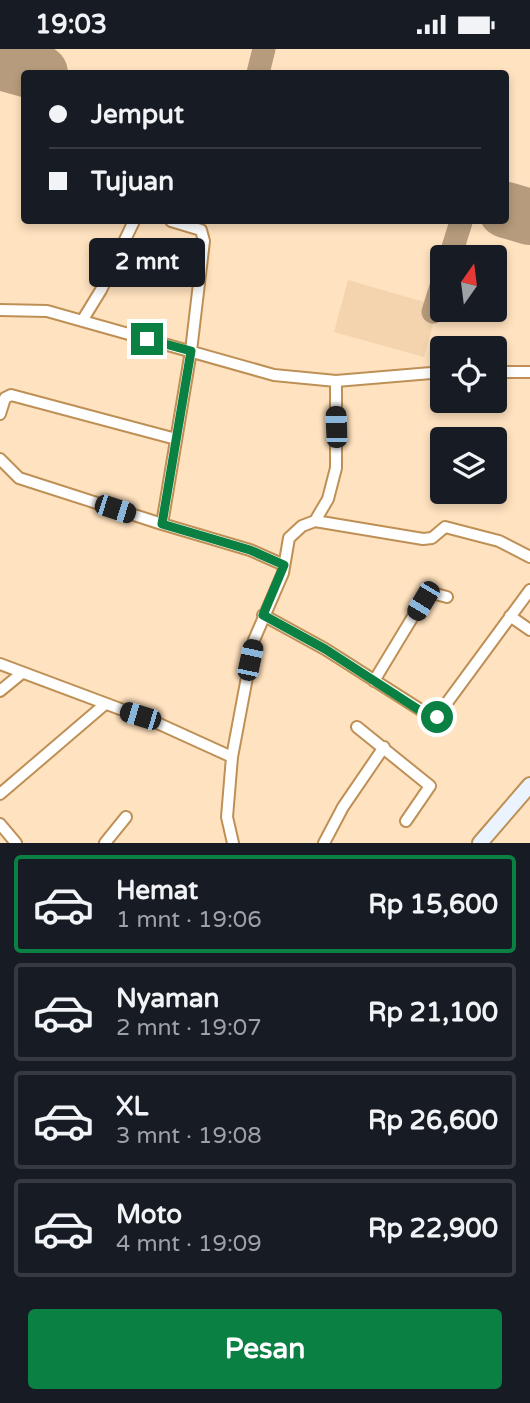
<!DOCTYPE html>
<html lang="id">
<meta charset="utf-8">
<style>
:root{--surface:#171b24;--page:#20242c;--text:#f1f3f6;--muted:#9ea1a6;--line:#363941;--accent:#0b8043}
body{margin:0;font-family:"Varela Round",sans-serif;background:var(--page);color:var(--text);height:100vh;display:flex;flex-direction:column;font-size:26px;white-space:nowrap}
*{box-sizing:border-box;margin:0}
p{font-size:23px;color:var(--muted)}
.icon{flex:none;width:38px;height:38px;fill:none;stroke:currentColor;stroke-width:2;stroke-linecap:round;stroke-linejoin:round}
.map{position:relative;height:794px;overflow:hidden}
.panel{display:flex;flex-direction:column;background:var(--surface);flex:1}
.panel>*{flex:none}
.hud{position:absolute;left:21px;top:21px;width:488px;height:154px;border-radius:7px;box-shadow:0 4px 10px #0003;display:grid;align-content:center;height:154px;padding:0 28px;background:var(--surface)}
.needle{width:46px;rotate:14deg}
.controls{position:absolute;left:430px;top:196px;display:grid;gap:14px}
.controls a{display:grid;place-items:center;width:77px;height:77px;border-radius:7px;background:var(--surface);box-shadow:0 4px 10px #0003;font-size:35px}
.end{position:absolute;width:32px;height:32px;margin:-16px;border:9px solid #0b8043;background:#fff;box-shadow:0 0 0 4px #fff}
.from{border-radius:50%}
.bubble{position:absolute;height:49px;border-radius:7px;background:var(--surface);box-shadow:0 4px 10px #0003;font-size:23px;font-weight:700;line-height:49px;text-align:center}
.car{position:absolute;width:21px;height:42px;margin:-21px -10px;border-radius:9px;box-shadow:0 0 5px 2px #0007;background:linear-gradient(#222 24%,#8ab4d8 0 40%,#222 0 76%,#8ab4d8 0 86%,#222 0)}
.hud b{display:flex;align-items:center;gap:24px;height:66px;font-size:26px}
.hud b+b{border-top:2px solid var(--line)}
.hud i{width:18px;height:18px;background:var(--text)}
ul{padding:12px 0 0;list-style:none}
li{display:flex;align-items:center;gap:21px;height:98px;margin:0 14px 10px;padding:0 14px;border:4px solid var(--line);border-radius:7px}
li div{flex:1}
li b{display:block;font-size:26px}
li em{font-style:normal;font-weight:700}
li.selected{border-color:var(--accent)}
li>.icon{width:63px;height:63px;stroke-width:1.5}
.action{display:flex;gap:14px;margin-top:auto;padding:14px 28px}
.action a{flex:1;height:80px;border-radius:7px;background:var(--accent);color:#fff;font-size:28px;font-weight:700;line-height:80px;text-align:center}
.status{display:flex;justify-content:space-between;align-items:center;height:49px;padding:0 35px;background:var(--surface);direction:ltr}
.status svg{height:19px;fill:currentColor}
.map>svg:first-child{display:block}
</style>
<div class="status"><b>19:03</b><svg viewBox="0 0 49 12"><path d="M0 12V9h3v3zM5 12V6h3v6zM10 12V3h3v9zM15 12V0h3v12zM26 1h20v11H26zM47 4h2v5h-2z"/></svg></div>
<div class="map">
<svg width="530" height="794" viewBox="0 0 530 794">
<rect width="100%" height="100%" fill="#ffe2bf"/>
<path fill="#f4d4ae" d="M348,231L438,257L424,308L334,283Z"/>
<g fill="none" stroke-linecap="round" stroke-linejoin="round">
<path stroke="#b69c7c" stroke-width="23" d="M258,24L264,0
M450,208L461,173
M433,263L443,231"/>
<path stroke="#b69c7c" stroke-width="56" d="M0,13L40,24
M506,161L530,168"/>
<defs>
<path id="street" d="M171,172L201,181L204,192L191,302L162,475L250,501L284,516
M0,261L47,262L274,326L336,332L443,323
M82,272L101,241L134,172
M495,323H530
M0,365L5,349L11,346L176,390
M0,410L19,429L162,475
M315,472L423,490L432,489L445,478L499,492L530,508
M263,566L325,600L435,670L530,541
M510,567L530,581
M0,615L155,673L232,708L227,768L233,794
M374,632L426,546L432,544L447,548
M0,642L22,624
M357,678L430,737L406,772
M232,708L254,591L283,524L289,489L302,477L315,472L328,450L336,419V332
M0,745L104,656
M0,775L16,794
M105,794L126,768
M324,794L343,758L384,698"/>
<path id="secondary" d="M480,794L530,736"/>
</defs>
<use href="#street" stroke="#be9056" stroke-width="14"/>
<use href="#secondary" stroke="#be9056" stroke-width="18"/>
<use href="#street" stroke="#fff" stroke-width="10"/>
<use href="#secondary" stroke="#eaf3fe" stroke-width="14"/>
</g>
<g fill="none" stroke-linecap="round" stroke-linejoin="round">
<path stroke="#0b8043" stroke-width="9" d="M147,290L191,302L162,475L250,501L284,516L263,566L325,600L433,670L437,668"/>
</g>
</svg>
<div class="controls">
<a><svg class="needle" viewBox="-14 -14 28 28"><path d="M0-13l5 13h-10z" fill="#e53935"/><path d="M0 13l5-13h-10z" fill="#9ea1a6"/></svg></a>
<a><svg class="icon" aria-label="locate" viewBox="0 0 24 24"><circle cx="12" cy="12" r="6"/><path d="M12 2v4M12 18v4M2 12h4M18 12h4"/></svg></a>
<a><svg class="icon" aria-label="layers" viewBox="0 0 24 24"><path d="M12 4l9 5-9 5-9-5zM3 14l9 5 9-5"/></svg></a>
</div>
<i class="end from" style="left:437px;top:668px"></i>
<i class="end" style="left:147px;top:290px"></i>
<div class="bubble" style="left:89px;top:189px;width:116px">2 mnt</div>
<i class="car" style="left:336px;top:378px;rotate:358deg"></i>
<i class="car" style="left:115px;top:460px;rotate:108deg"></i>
<i class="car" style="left:423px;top:552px;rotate:211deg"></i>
<i class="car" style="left:250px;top:611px;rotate:12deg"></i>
<i class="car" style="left:140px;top:667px;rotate:287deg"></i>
<div class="hud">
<b><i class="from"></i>Jemput</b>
<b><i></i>Tujuan</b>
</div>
</div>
<section class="panel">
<ul>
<li class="selected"><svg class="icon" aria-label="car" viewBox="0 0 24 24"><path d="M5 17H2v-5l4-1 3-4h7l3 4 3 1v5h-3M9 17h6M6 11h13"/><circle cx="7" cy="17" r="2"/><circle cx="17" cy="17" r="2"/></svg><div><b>Hemat</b><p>1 mnt · 19:06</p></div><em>Rp 15,600</em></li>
<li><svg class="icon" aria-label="car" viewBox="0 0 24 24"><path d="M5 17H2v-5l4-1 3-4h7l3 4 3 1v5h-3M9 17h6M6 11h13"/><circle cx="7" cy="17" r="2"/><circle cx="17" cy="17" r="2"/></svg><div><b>Nyaman</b><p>2 mnt · 19:07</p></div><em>Rp 21,100</em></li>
<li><svg class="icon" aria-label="car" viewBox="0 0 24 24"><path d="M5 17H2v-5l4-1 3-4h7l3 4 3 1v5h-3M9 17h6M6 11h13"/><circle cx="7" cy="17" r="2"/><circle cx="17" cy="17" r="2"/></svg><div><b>XL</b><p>3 mnt · 19:08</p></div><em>Rp 26,600</em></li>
<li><svg class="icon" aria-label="car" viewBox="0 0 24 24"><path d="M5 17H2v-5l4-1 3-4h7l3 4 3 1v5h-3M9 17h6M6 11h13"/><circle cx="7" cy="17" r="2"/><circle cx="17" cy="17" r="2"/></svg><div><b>Moto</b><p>4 mnt · 19:09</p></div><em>Rp 22,900</em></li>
</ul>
<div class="action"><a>Pesan</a></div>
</section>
